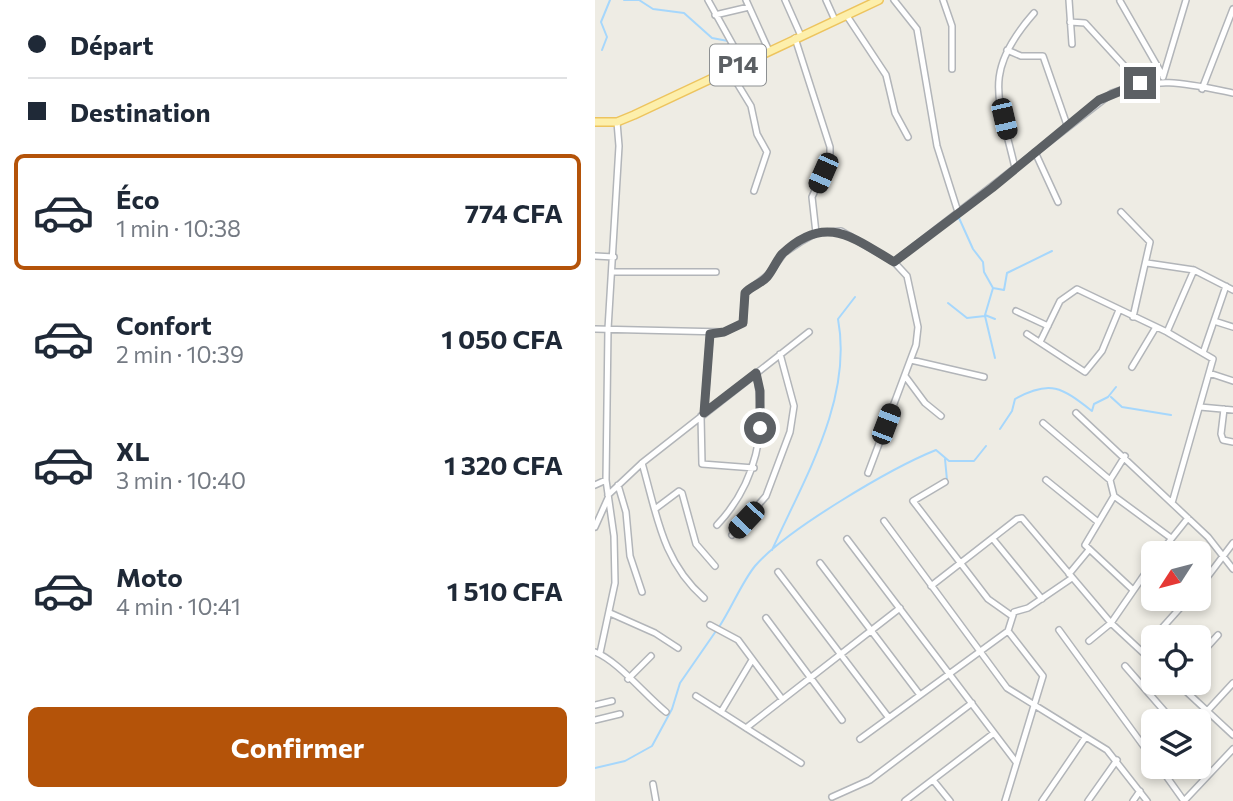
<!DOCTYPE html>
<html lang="fr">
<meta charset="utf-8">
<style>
:root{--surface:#fff;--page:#f6f6f7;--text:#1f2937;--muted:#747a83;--line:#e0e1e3;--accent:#b45309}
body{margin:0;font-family:Commissioner,sans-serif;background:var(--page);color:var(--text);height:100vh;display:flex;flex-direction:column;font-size:26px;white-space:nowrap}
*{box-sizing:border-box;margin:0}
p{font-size:23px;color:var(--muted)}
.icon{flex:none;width:38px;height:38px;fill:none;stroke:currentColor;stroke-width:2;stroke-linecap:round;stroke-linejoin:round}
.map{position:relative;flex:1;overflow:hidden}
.side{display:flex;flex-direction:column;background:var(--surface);width:595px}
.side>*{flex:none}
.guide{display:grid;align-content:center;height:154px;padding:0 28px;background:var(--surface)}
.needle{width:46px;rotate:234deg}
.tools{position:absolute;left:546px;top:541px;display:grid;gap:14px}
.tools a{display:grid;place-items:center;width:70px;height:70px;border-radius:10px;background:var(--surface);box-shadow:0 4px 10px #0003;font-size:35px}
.end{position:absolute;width:32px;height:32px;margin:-16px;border:9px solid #5c6064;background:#fff;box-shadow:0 0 0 4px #fff}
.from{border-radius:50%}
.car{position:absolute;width:21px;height:42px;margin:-21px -10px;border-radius:9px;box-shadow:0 0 5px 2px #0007;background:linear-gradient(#222 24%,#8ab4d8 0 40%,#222 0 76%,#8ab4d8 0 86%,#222 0)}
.guide b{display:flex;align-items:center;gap:24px;height:66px;font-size:26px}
.guide b+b{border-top:2px solid var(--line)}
.guide i{width:18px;height:18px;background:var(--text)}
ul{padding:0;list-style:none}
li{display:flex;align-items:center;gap:21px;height:116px;margin:0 14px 10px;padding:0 14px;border:4px solid transparent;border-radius:10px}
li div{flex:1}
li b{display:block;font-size:26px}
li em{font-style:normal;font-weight:700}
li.active{border-color:var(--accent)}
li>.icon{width:63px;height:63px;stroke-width:1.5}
.cta{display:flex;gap:14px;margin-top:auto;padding:14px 28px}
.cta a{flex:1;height:80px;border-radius:10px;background:var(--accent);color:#fff;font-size:28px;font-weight:700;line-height:80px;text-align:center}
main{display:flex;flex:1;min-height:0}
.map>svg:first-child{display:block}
</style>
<main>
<section class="side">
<div class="guide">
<b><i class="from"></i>Départ</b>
<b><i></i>Destination</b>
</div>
<ul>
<li class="active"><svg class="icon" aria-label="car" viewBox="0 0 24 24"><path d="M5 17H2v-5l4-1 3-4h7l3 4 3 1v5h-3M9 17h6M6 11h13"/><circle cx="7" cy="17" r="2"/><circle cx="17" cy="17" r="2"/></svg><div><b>Éco</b><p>1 min · 10:38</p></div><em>774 CFA</em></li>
<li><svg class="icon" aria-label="car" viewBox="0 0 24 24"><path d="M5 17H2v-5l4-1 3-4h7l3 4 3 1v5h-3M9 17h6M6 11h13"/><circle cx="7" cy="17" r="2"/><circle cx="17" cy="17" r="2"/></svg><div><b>Confort</b><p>2 min · 10:39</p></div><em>1 050 CFA</em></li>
<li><svg class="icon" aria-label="car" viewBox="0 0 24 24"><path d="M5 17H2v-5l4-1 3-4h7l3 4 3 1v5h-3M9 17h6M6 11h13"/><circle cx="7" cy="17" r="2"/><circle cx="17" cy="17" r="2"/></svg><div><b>XL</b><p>3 min · 10:40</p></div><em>1 320 CFA</em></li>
<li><svg class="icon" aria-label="car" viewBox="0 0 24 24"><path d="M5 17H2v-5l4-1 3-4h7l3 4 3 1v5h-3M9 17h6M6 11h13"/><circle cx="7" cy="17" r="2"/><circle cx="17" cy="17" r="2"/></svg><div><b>Moto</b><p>4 min · 10:41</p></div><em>1 510 CFA</em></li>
</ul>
<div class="cta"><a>Confirmer</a></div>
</section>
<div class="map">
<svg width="638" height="801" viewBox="0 0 638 801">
<rect width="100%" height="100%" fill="#eeece4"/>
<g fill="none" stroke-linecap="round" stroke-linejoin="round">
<path stroke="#a6d7fc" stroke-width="2" d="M29,0H44L58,9L89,13L117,38L133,41L135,57
M7,50L12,37L6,22L15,0
M356,221L364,218L378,249L388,262L389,272L398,288L390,315L400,319
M398,288L409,290L412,273L457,251
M353,303L372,318L390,316L400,358
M516,397L527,407L576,415
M405,429L417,411L420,399C456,379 467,388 497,411L499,404L513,397L521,387
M350,459L352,480
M177,550C209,479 258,399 243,319L260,297
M124,627C136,609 147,582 160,566C191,530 296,468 341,450L354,461H379L391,446
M0,768L30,761L57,746L77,709L85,683L121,631"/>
<defs>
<path id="minor" d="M113,0L148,63
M151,0L174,51
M190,0L206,36
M231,0L240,20
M299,0L322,29L342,146L363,212
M348,0L357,26V69
M474,0L477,44
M525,1L568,76
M120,15L154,7
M252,16L291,75L300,113L313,137
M475,22L490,23L545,83
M200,38L235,147V157L217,197L221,233
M412,50L426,56H448L472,125
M134,70L156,106L162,134L172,152L159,191
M568,77L591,0
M607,89L638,9
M440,152L463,202
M420,168C404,98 386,73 439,13
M526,212L555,242L538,317
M0,256L19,257
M299,262L517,93C564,76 590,83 638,93
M552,263L599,270L638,290
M18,272H121
M421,311L453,326
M619,321L638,327
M0,329L129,332L148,323L150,293L173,275L189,253L207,241L221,233L246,231L299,262L312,276L323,327L321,345L273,473
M572,332L599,270
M432,334L490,372L507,351L524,310
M445,342L465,301L482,289L572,332L618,359L577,503
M608,353L631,286
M316,360L389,377
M537,367L561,327
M614,373L638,381
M310,376L330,403L346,416
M605,407L638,410
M629,409L626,434L628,440L638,442
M109,413L115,334
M481,413L613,537L638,569
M106,416L107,464L159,468
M448,423L515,480L519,496L576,538
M47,463C62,515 67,561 109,598
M451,480L503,522
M515,480L530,456
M350,482L318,501L393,599L417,616
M0,485L11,480
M23,485L31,512L35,556L47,592
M13,495L47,463L214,332
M519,496L490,545L537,589
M60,509L84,491L87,493L101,544L120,566
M289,521L412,688L512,750L552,801
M122,525C161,484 173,429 161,373
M0,527L13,498
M137,535L171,496L195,432L199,406L185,354
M252,539L421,762
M398,539L447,599
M565,553L593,518
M225,563L325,695
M183,572L294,718
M474,574L493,551
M336,586L422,519L427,518L516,623L558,662
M604,588L638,543
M15,613L60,633L83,648
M171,618L247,720
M115,625L143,640L187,699
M464,630L558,759
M559,637L594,598
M494,641L516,623L558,562
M547,651L558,638
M0,652C22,660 50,695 71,712
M5,653L20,583L19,536L11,480L13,329L24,146L22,122
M604,656L623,635
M530,666L578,721
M33,679L56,656
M581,682L638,735
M101,696L206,763
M0,705L17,701
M126,712L157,660
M0,720L25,714
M603,721L638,683
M151,728L305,608
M265,739L413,631L419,612L433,608L477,578
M564,766L589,801
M338,780L355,801
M58,784L61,801
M237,797L275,780L377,703
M310,801L399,733
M410,801L448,676L413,631
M447,801L490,738
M493,801L522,760
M538,801L545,791
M589,801L638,749"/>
<path id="major" d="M0,122H22L39,115L284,0"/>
</defs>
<use href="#minor" stroke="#b2b5b9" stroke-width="8"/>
<use href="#major" stroke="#edc45e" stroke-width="10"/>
<use href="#minor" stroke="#fff" stroke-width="5"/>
<use href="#major" stroke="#fdefab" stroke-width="7"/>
</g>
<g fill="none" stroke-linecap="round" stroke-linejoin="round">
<path stroke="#5c6064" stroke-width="9" d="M165,428V391L161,373L109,413L115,334L129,332L148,323L150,293C156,286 166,284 172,277C178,270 181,261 187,254C230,213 257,237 299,262L397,188L504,100L545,83"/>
</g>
<g text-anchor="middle" stroke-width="5" stroke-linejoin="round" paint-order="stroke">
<rect fill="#fff" stroke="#8d9092" stroke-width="2" x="115" y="44.5" width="56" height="41" rx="5"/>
<g font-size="24" font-weight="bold" fill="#5c6064">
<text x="143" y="73">P14</text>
</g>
</g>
</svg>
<div class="tools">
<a><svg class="needle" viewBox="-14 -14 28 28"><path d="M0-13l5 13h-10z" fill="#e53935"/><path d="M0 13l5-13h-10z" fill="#747a83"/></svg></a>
<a><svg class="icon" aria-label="locate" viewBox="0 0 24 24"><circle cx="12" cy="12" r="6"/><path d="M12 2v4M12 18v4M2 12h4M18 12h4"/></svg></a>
<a><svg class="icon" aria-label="layers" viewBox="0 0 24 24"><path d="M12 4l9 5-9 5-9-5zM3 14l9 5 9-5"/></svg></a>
</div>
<i class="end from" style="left:165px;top:428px"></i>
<i class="end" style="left:545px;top:83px"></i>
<i class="car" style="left:409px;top:119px;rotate:167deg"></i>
<i class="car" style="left:228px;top:173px;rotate:204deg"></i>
<i class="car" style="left:291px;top:424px;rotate:21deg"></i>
<i class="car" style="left:151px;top:520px;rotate:223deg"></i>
</div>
</main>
